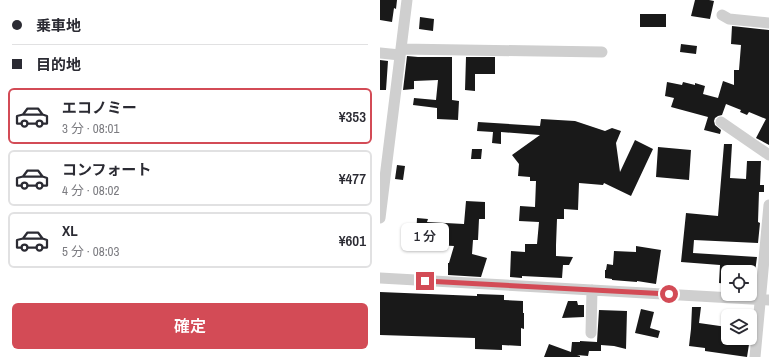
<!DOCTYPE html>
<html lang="ja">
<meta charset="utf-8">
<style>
:root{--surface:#fff;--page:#f2f2f3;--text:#2b2b33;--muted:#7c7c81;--line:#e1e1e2;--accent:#d34b56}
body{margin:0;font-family:"Archivo Narrow","Noto Sans JP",sans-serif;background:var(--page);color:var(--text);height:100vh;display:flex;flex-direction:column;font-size:15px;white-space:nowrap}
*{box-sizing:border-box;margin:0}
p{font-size:13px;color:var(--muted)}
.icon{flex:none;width:22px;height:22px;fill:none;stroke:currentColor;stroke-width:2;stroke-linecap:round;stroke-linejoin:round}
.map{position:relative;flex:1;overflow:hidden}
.drawer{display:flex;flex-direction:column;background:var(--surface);width:380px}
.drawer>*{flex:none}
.banner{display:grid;align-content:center;height:88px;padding:0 12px;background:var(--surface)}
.fabs{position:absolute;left:341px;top:265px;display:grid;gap:8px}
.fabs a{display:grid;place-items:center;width:36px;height:36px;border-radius:6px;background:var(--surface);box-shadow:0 1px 3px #0004;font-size:20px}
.end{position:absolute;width:18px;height:18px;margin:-9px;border:5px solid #d34b56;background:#fff;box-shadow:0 0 0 2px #fff}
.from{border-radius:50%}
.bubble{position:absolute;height:28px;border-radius:6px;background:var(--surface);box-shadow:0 1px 3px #0004;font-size:13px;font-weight:600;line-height:28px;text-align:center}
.banner b{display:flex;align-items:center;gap:14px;height:38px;font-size:15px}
.banner b+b{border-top:1px solid var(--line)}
.banner i{width:10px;height:10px;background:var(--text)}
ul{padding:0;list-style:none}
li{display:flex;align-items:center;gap:12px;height:56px;margin:0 8px 6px;padding:0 4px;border:2px solid var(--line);border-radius:6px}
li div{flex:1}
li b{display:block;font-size:15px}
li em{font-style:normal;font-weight:600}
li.selected{border-color:var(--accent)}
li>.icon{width:36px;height:36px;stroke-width:1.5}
.primary-button{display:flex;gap:8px;margin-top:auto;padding:8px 12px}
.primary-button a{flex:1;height:46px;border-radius:6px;background:var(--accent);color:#fff;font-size:16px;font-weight:600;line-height:46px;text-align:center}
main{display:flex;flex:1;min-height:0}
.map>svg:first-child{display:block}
</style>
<main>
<section class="drawer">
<div class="banner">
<b><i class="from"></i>乗車地</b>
<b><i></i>目的地</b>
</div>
<ul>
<li class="selected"><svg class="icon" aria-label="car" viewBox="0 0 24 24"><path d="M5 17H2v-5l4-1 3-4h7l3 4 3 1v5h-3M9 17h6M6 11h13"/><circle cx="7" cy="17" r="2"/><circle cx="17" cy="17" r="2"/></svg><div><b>エコノミー</b><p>3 分 · 08:01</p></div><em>¥353</em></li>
<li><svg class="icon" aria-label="car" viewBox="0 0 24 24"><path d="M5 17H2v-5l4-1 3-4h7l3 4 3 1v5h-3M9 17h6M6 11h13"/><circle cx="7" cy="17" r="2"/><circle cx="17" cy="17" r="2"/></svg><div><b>コンフォート</b><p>4 分 · 08:02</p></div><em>¥477</em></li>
<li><svg class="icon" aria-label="car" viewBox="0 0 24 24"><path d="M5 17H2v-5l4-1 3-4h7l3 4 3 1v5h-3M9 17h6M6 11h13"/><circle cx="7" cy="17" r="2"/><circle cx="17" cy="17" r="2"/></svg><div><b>XL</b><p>5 分 · 08:03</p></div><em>¥601</em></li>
</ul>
<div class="primary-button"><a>確定</a></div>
</section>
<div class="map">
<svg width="389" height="357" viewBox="0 0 389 357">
<rect width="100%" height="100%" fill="#fff"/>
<path fill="#191919" d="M0,0H17L16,9L14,8L12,22L0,20Z
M315,0H329L334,1L330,19L311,16Z
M260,14H286V27H260Z
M40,17L54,19L53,31L39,29Z
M352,26L389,30V145L376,138L386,119L369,112L367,115L360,112L361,110L346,104L342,115L338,116L335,118L334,121L335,125L341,130L340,134L324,130L328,117L291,107L294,98L285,96L287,82L302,85L303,82L315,85V83L325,86L323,94L338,98L343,81L354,85V70H359L361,45L351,44Z
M301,44L317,46L316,54L300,52Z
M27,56L38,57H72V100L79,101L78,120L57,119V108L33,105L34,98L56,100L58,80L34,81V89L23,90Z
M86,57H115V74H95V91L85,90Z
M0,60L8,61L6,90H0Z
M161,119L195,121L225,131L232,128L241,131L236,143L240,172L255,140L273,149L251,196L224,183L223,185L199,183L198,210L184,209V219H177L176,245V256L193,257L189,265H183L182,278L142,276V278L130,277L131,251L145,252V244H157L159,222L139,221L140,206L155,207L156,181H150V177L138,176L139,164L132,155L160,135L121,132V144L112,143L113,132L97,131L98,122L160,126Z
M344,144H352L350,178L366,179L367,161H381L380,185H384V192H379L378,222L380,223L378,243L314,240L313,253L377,257L375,272H348V284L339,283L340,265L301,262L306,213L338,216Z
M278,147L311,150L309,180L276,177Z
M92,149H102L101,159H91Z
M17,165L25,166L23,180L15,179Z
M86,201L105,202V219H99L98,240H93L92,254L107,258L101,277L68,275V263H69L74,246L56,245V249L47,248V245H40L41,239H36L37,218L48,219L47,222L84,224Z
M256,246L281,250L276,284L257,281V282L232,280V279L225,278V270H226L227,264L233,265L234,251L256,252Z
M0,292L97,296V294L124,295V300L143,301V313H144V329L141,328V346L122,345V350L95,349V338L0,335Z
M188,301H197L198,305H204V317L182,318Z
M312,307H321L319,323L347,327L346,338H370L367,357L325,351V348L309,346L311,329Z
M261,309L274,312L270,328L280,331L278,338L255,333Z
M219,310L247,311L246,349L234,346L221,345V351H209L208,356L197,355L200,356V357H164L169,344L191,352L192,342H200V341L217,342Z"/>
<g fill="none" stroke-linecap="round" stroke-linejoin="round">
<path stroke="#cfcfcf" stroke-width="11" d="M342,15L349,19L389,23
M21,49L222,52
M0,53L20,55
M341,122L389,155
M0,218L27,0
M0,278L389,300
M211,333L212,290
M375,357L389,205"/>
</g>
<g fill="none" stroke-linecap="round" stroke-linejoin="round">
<path stroke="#d34b56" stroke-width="5" d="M45,281L289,294"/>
</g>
</svg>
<div class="fabs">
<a><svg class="icon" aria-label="locate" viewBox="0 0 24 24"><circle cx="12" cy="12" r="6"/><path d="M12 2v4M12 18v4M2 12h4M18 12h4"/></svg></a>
<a><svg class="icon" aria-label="layers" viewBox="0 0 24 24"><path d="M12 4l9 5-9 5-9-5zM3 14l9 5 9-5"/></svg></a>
</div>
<i class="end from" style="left:289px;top:294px"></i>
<i class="end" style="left:45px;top:281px"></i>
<div class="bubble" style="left:21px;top:223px;width:48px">1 分</div>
</div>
</main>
